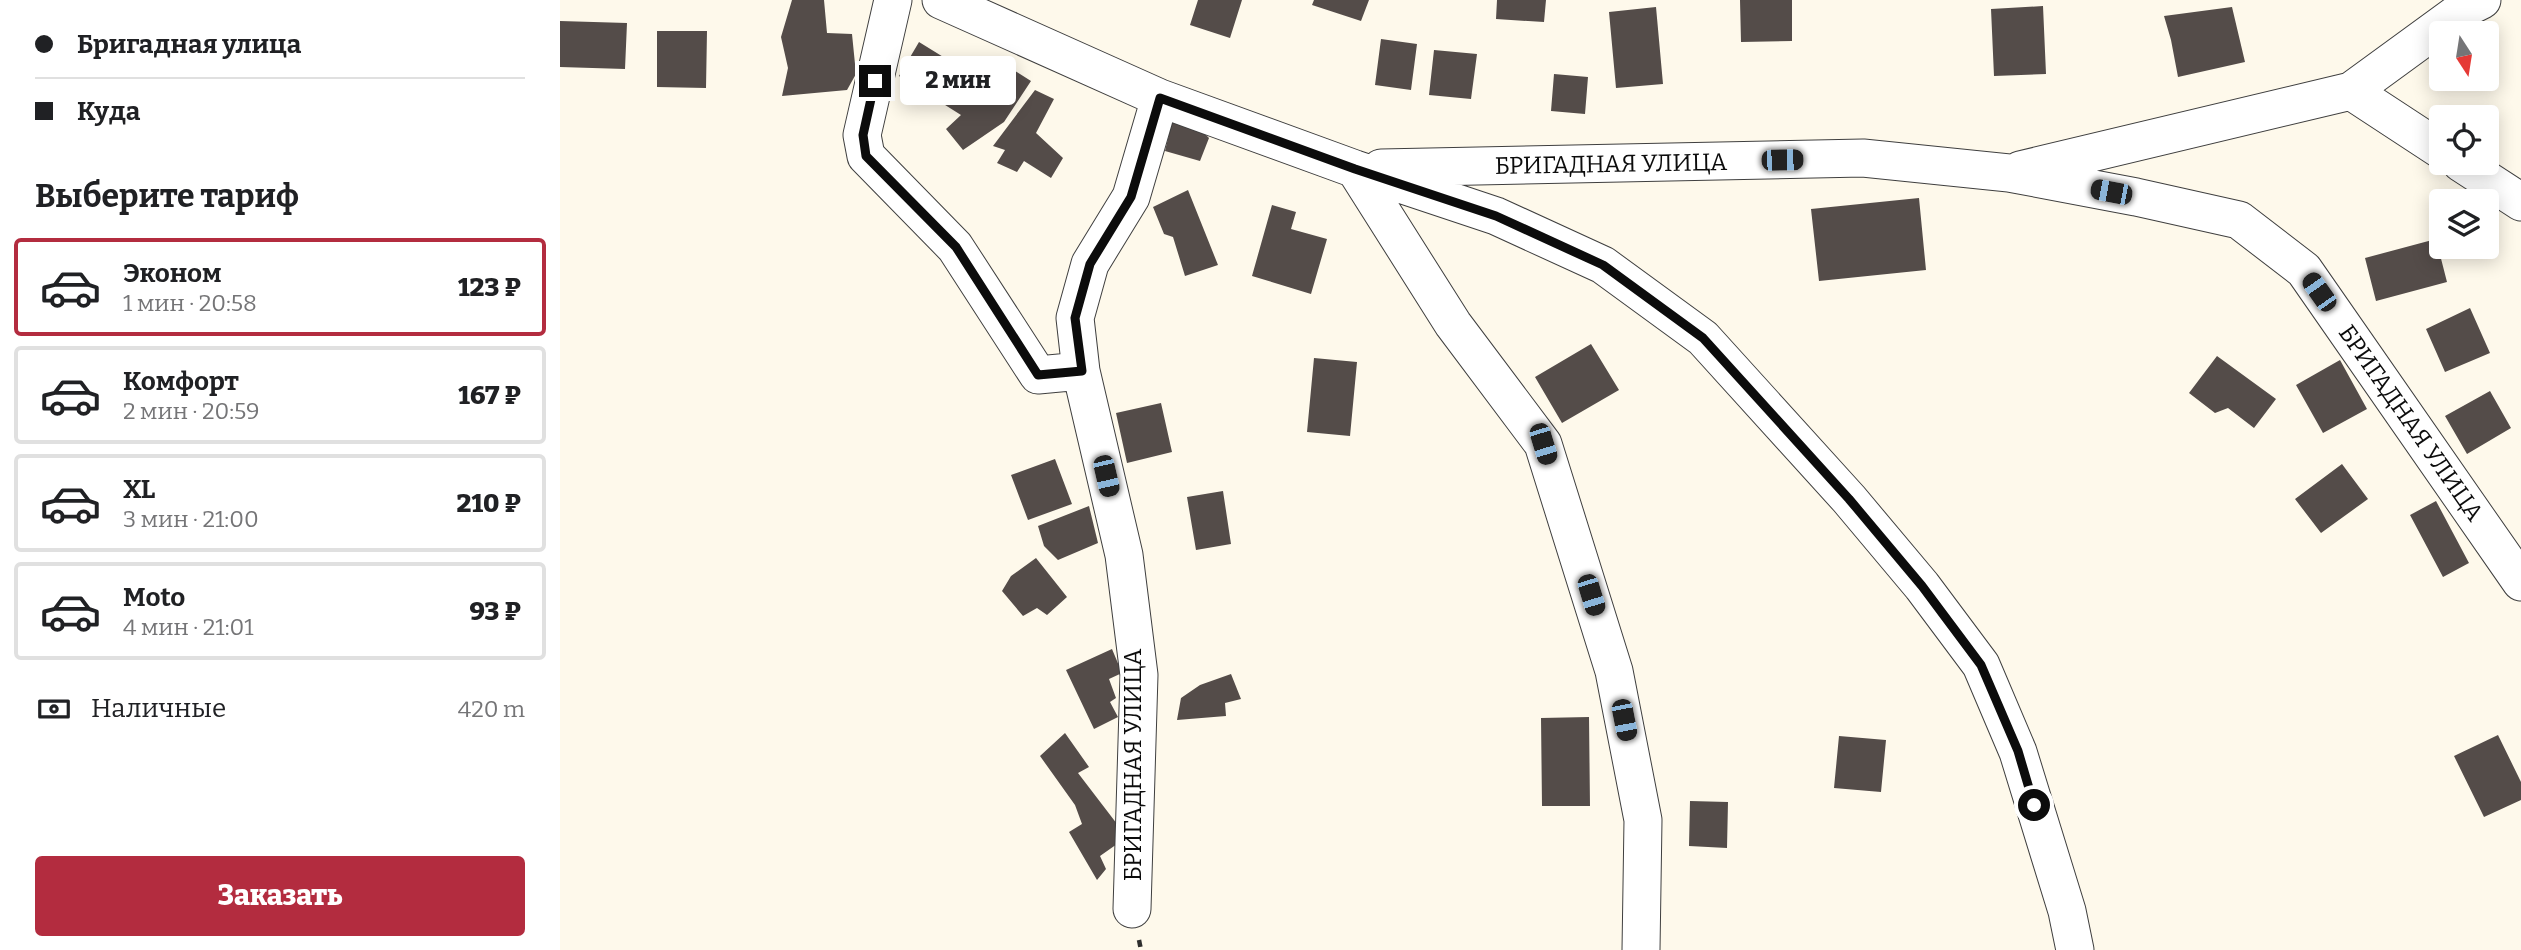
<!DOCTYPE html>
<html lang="ru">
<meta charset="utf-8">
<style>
:root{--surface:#fff;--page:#f6f6f6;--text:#202124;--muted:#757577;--line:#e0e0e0;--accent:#b32c3f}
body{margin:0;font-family:Bitter,serif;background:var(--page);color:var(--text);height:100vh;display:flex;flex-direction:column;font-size:26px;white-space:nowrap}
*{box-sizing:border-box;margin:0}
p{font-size:23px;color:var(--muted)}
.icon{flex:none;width:38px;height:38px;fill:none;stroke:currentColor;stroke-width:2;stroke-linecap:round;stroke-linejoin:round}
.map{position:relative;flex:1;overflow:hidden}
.drawer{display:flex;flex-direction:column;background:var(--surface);width:560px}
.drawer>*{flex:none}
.hud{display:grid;align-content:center;height:154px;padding:0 35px;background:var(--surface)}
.needle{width:46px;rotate:168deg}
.tools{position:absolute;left:1869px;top:21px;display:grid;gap:14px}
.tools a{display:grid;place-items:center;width:70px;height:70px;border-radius:7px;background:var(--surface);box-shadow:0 4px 18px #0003;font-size:35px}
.end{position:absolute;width:32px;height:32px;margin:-16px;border:9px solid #0c0c0c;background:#fff;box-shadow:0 0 0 4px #fff}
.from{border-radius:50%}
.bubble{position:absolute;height:49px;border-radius:7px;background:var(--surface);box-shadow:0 4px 18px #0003;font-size:23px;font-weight:800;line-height:49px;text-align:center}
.car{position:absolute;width:21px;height:42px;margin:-21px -10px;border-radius:9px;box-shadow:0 0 5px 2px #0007;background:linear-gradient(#222 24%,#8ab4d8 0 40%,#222 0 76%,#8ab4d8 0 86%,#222 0)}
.hud b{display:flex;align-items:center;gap:24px;height:66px;font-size:26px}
.hud b+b{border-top:2px solid var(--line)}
.hud i{width:18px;height:18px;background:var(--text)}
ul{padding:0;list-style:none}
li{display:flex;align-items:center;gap:21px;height:98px;margin:0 14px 10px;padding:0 21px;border:4px solid var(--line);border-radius:7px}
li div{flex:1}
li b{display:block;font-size:26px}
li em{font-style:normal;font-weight:800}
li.on{border-color:var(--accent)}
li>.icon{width:63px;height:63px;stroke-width:1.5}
h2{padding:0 35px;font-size:32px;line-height:84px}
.pay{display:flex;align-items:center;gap:18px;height:77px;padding:0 35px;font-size:26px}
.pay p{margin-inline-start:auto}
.primary-button{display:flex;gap:14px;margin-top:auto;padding:14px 35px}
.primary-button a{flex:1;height:80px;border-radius:7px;background:var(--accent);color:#fff;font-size:28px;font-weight:800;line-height:80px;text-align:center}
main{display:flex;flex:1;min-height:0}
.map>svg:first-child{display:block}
</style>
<main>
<section class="drawer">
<div class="hud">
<b><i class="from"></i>Бригадная улица</b>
<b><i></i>Куда</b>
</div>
<h2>Выберите тариф</h2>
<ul>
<li class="on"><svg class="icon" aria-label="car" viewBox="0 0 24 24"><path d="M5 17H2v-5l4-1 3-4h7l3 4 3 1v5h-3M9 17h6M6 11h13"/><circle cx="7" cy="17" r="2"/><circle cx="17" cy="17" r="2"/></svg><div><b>Эконом</b><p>1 мин · 20:58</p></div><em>123 ₽</em></li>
<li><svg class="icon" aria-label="car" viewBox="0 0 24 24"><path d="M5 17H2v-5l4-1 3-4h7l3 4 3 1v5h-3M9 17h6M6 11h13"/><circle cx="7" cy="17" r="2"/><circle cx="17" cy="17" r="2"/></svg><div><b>Комфорт</b><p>2 мин · 20:59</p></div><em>167 ₽</em></li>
<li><svg class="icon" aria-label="car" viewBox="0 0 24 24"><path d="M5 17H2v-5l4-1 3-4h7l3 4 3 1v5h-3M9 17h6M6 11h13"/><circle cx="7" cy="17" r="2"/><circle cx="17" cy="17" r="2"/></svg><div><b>XL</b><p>3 мин · 21:00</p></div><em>210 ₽</em></li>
<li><svg class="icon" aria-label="car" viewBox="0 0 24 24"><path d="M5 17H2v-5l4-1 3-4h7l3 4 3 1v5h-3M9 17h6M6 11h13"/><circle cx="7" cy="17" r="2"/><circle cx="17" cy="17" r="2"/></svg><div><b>Moto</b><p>4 мин · 21:01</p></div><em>93 ₽</em></li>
</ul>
<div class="pay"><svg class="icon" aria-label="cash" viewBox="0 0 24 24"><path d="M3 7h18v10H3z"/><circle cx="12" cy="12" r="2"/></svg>Наличные<p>420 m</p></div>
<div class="primary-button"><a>Заказать</a></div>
</section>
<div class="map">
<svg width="1961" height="950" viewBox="0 0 1961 950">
<rect width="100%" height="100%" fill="#fef9eb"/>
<path fill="#544c49" d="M232,0H264L267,33L292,34L296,74L287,90L222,96L228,68L221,37Z
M638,0H682L670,38L630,25Z
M754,0H809L801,21L752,5Z
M937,0H986L984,22L936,19Z
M1180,0H1232V41L1181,42Z
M1483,6L1486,74L1434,76L1431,9Z
M1096,7L1103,84L1056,88L1049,12Z
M1672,7L1685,62L1618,77L1611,40L1604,16Z
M0,21L67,23L65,69L0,67Z
M97,31H147L146,88L97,87Z
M821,39L857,44L851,90L815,85Z
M359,42L427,84L444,64L471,81L444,122L403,150L386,129L401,115L339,76Z
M874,50L917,54L911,99L869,95Z
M994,74L1028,77L1025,114L991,111Z
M475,90L494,99L476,133L503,158L491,178L464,161L457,172L437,163L445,150L433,146Z
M632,121L649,138L640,161L605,151L612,122Z
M628,190L658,265L625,276L613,237L604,234L593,207Z
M1359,198L1366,270L1259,281L1251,209Z
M712,205L736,212L731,229L767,239L751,294L692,276Z
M1876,239L1887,282L1816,301L1805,258Z
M1910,308L1930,353L1885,372L1866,329Z
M1031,344L1059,390L1002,423L975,377Z
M1657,356L1716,399L1694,428L1668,408L1655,413L1629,393Z
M754,358L797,362L790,436L747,432Z
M1780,360L1807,409L1763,433L1736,385Z
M1930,391L1951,428L1907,454L1885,416Z
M601,403L612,452L567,463L556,413Z
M495,459L512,504L468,520L451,475Z
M1782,464L1808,499L1761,533L1735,499Z
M663,491L671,544L636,550L627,497Z
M1876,501L1909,563L1883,577L1850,515Z
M529,506L538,543L498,560L484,546L478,526Z
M476,558L507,597L487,615L477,608L463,616L442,591L451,576Z
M552,649L562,673L549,679L556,698L550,702L558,717L534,729L506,670Z
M671,674L681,699L665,703L666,716L617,720L621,698L640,685Z
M1029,717L1030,806H982L981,718Z
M505,733L529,767L518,773L567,837L540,856L546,869L537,880L509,832L522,824L515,805L480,756Z
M1938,735L1961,782V800L1924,817L1894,756Z
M1279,736L1326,740L1321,792L1274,788Z
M1130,801L1168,802L1167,848L1129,846Z"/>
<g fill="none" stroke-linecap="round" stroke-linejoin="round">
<defs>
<path id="minor" d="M333,0L302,135L306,156L395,247L478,375L521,371
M381,0L600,98L795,169L936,216L1043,265L1143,338L1289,499L1362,586L1421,665L1458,752L1507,911L1515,950
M1791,91L1902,10L1922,0
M1901,163L1961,202
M821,168L1303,158L1449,173L1576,197L1679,220L1744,270L1961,582
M795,169L893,324L983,444L1054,671L1083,820L1081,950
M1460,170L1791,91L1881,150
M572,909L579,675L564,555L521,371L515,318L530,264L571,197L600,98"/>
</defs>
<use href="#minor" stroke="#3f3f3f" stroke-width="39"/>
<path stroke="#2e2e2e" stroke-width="4.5" stroke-dasharray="7 3.5" stroke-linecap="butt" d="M579,940L581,950"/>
<use href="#minor" stroke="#fff" stroke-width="37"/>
</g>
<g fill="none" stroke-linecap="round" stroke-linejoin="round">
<path stroke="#0c0c0c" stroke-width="9" d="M315,81L303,135L306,156L396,247L478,375L522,371L515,318L530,264L571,197L600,98L795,169L936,216L1043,265L1143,338L1289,499L1362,586L1421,665L1458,751L1474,805"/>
</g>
<g text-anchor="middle" stroke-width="7" stroke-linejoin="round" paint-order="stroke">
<g font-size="24" fill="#0c0c0c" stroke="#fff">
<text transform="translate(1051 164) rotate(-1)" y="8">БРИГАДНАЯ УЛИЦА</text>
<text transform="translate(1851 423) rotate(55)" y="8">БРИГАДНАЯ УЛИЦА</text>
<text transform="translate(573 765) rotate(-90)" y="8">БРИГАДНАЯ УЛИЦА</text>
</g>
</g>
</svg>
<div class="tools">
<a><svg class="needle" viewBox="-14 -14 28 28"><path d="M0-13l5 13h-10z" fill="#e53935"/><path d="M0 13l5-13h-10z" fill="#757577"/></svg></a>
<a><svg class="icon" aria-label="locate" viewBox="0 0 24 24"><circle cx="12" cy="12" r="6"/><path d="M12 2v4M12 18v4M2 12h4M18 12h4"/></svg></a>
<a><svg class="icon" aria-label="layers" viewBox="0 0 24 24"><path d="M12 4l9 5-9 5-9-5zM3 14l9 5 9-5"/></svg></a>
</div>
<i class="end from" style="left:1474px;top:805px"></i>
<i class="end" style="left:315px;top:81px"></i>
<div class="bubble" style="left:340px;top:56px;width:116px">2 мин</div>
<i class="car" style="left:1222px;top:160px;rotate:89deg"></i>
<i class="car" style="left:1551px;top:192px;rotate:281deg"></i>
<i class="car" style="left:1759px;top:292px;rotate:325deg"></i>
<i class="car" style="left:983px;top:444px;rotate:163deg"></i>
<i class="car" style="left:546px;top:476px;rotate:167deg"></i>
<i class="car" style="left:1031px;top:595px;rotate:163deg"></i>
<i class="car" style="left:1064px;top:720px;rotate:169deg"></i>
</div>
</main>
